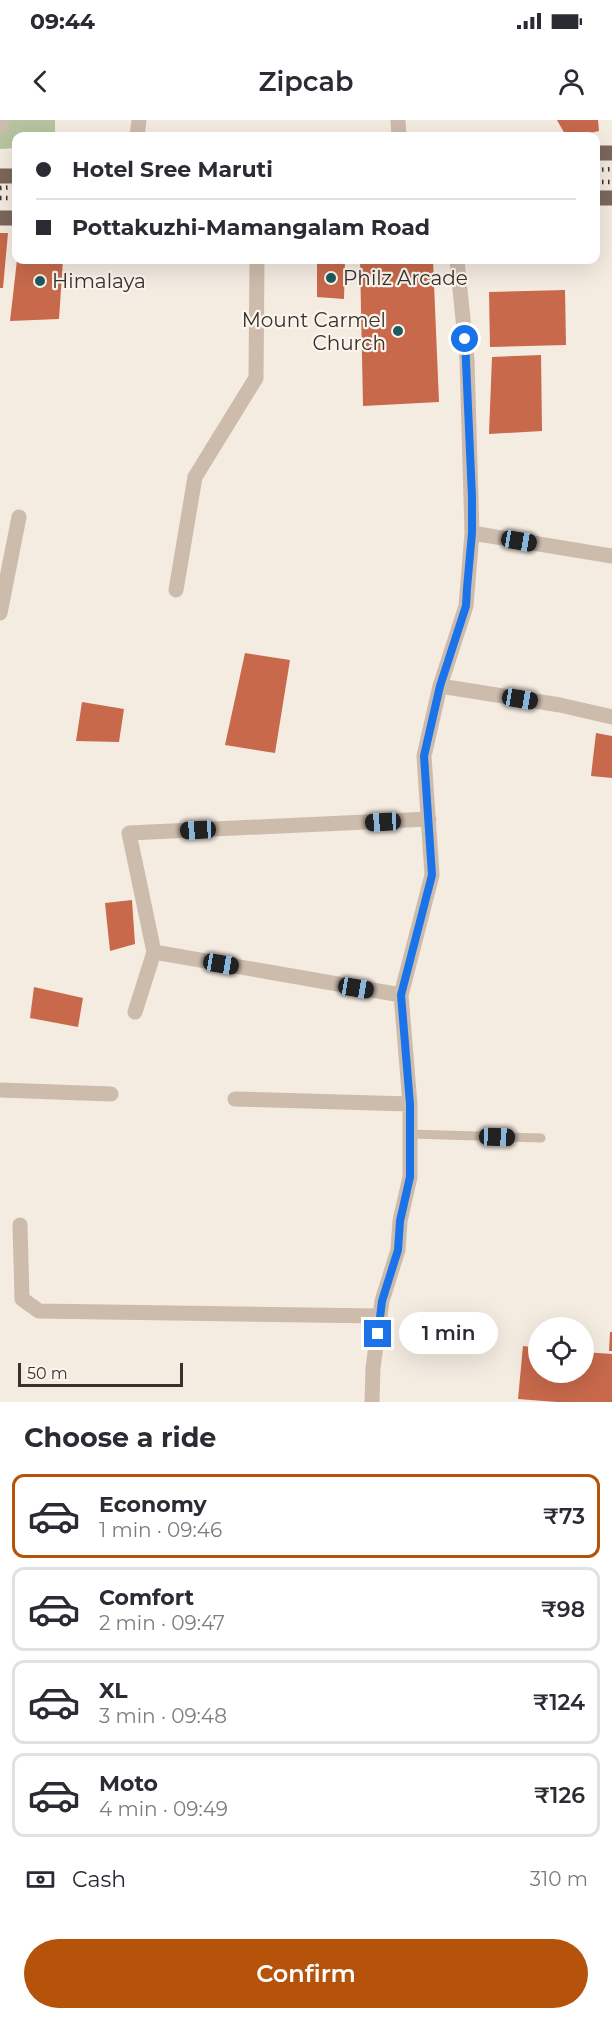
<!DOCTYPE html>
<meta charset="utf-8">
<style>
:root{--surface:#fff;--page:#f7f7f7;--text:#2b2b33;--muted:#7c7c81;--line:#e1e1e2;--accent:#b45309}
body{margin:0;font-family:Montserrat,sans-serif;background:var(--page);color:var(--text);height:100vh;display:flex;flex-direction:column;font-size:22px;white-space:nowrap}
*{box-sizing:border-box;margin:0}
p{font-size:20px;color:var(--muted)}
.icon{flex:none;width:33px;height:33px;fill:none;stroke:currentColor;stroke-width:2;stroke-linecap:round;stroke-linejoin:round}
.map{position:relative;height:1282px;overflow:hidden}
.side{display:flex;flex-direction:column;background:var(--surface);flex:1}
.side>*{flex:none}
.banner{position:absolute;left:12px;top:12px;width:588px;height:132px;border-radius:12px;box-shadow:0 6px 24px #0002;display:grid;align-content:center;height:132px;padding:0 24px;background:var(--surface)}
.tools{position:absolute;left:528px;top:1197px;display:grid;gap:12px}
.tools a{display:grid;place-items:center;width:66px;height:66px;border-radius:50%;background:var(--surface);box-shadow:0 6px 24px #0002;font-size:30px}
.scale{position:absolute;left:18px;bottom:15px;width:165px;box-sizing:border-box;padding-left:6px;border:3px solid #3b302b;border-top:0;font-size:16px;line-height:21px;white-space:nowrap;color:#3b302b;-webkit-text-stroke:4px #fbf5ee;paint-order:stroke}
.end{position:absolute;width:27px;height:27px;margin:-14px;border:8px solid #1a73e8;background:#fff;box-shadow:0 0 0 3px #fff}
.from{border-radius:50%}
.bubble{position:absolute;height:42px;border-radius:21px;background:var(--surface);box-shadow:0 6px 24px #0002;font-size:20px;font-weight:600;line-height:42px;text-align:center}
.car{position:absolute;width:18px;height:36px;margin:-18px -9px;border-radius:8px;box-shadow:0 0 4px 2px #0007;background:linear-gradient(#222 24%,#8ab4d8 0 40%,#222 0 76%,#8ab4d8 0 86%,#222 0)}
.banner b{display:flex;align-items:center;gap:21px;height:57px;font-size:22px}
.banner b+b{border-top:2px solid var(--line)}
.banner i{width:15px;height:15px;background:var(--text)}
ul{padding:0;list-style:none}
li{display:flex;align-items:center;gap:18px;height:84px;margin:0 12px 9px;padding:0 12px;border:3px solid var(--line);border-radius:12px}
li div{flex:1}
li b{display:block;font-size:22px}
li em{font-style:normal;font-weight:600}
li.active{border-color:var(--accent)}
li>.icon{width:54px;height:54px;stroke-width:1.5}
h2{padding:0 24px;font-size:27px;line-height:72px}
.pay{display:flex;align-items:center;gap:15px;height:66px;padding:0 24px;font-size:22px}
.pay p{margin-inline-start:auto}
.cta{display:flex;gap:12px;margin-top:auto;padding:12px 24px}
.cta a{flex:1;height:69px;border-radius:36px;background:var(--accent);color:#fff;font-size:24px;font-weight:600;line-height:69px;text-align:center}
.status{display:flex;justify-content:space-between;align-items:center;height:42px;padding:0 30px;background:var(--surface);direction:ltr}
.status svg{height:16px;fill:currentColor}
header{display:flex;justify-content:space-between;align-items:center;height:78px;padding:0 24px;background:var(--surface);font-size:27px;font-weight:600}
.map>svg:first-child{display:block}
</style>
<div class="status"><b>09:44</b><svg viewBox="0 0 49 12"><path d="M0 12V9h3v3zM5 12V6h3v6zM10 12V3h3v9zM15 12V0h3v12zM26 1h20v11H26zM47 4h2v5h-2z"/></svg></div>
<header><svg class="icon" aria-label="back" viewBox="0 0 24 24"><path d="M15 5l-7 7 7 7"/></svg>Zipcab<svg class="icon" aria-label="person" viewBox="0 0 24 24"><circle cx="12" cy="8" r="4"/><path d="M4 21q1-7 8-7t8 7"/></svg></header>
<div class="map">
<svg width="612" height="1282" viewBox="0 0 612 1282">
<rect width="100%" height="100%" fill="#f4ebe1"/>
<path fill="#b8c4a0" d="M0,0H55V16H16V28L0,29Z"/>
<path fill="#c8694b" d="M557,0H598L599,11L576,16H566Z
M0,113H8L3,168H0Z
M17,140H63L59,199L10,201Z
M317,140H345L344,179L317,177Z
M360,140H433L439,282L363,286Z
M565,170L566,225L490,227L489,172Z
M541,235L542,311L489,314L492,237Z
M245,533L290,540L275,633L225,625Z
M82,582L124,589L119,622L76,621Z
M596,613L612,616V658L591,656Z
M132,780L135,824L110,831L105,783Z
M34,867L83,878L78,907L30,898Z
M610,1212H612V1231H609Z
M523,1226L538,1228V1252H584V1232L612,1234V1282H557L518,1279Z"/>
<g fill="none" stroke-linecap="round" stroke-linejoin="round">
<path stroke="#cdbbac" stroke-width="9" d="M410,1014L541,1018"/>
<path stroke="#cdbbac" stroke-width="15" d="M398,0L399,16
M0,7L2,0
M137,16L139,0
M472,413L612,436
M176,470L195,357L256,258L257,140
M0,493L19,397
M440,566L560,585L612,597
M401,875L154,832L129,713L429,699
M135,892L154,832
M0,970L111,974
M235,979L410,984
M20,1105L22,1179L39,1191L380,1196
M372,1282L373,1248L382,1181L398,1130L400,1101L410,1057V984L401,875L432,755L424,636L440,566L466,486L472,413L467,239L457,140"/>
<path stroke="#7d675c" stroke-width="15" d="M596,33H612
M0,56H16
M596,78H612
M0,98H16"/>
<path stroke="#3b302b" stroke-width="4.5" stroke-dasharray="1.5 4.5" stroke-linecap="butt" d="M596,50L612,49
M596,62H612
M0,68L16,67
M0,78H16"/>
</g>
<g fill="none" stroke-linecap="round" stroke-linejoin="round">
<path stroke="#1a73e8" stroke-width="8" d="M378,1214L382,1181L398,1130L400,1101L410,1057V984L401,875L432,755L424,636L440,566L466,486L467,468L472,413V377L465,219"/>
</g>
<g fill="#1f5a5e" stroke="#fbf5ee" stroke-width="2">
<circle cx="331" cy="158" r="6"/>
<circle cx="40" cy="161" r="6"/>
<circle cx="398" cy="211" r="6"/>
</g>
<g text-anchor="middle" stroke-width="4.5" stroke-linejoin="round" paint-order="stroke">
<g font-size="20" fill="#3b302b" stroke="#fbf5ee" text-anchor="start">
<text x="343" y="165">Philz Arcade</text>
<text x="52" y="168">Himalaya</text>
<text x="386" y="207" text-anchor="end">Mount Carmel<tspan x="386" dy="23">Church</tspan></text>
</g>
</g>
</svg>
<div class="tools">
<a><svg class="icon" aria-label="locate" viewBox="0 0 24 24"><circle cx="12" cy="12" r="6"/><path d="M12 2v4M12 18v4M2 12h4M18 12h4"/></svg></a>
</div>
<div class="scale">50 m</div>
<i class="end from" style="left:465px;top:219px"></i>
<i class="end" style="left:378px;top:1214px"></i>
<div class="bubble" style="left:399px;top:1192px;width:99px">1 min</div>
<i class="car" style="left:519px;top:421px;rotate:100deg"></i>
<i class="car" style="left:520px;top:579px;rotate:99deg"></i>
<i class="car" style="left:383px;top:702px;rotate:267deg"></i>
<i class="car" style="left:198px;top:710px;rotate:267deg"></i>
<i class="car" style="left:221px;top:844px;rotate:100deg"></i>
<i class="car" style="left:356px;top:868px;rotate:100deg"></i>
<i class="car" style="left:497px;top:1017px;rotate:92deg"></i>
<div class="banner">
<b><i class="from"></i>Hotel Sree Maruti</b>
<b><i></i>Pottakuzhi-Mamangalam Road</b>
</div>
</div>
<section class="side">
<h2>Choose a ride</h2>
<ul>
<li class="active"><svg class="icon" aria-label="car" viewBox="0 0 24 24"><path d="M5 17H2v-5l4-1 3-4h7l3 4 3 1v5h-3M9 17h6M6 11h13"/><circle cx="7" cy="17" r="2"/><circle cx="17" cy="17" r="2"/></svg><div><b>Economy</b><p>1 min · 09:46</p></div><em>₹73</em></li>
<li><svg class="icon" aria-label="car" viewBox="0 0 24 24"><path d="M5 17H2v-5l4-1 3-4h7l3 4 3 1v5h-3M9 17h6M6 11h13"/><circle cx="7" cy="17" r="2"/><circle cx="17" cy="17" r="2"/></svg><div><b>Comfort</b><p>2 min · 09:47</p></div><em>₹98</em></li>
<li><svg class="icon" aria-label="car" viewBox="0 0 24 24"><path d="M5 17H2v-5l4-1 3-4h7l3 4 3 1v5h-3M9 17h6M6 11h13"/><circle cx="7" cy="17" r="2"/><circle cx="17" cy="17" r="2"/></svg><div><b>XL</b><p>3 min · 09:48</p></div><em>₹124</em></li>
<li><svg class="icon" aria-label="car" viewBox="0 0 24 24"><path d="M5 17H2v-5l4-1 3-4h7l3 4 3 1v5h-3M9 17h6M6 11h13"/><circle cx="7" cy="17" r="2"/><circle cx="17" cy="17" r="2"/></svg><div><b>Moto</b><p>4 min · 09:49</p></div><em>₹126</em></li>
</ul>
<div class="pay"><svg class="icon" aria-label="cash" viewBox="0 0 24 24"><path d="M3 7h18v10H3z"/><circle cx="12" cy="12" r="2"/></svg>Cash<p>310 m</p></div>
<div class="cta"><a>Confirm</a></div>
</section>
